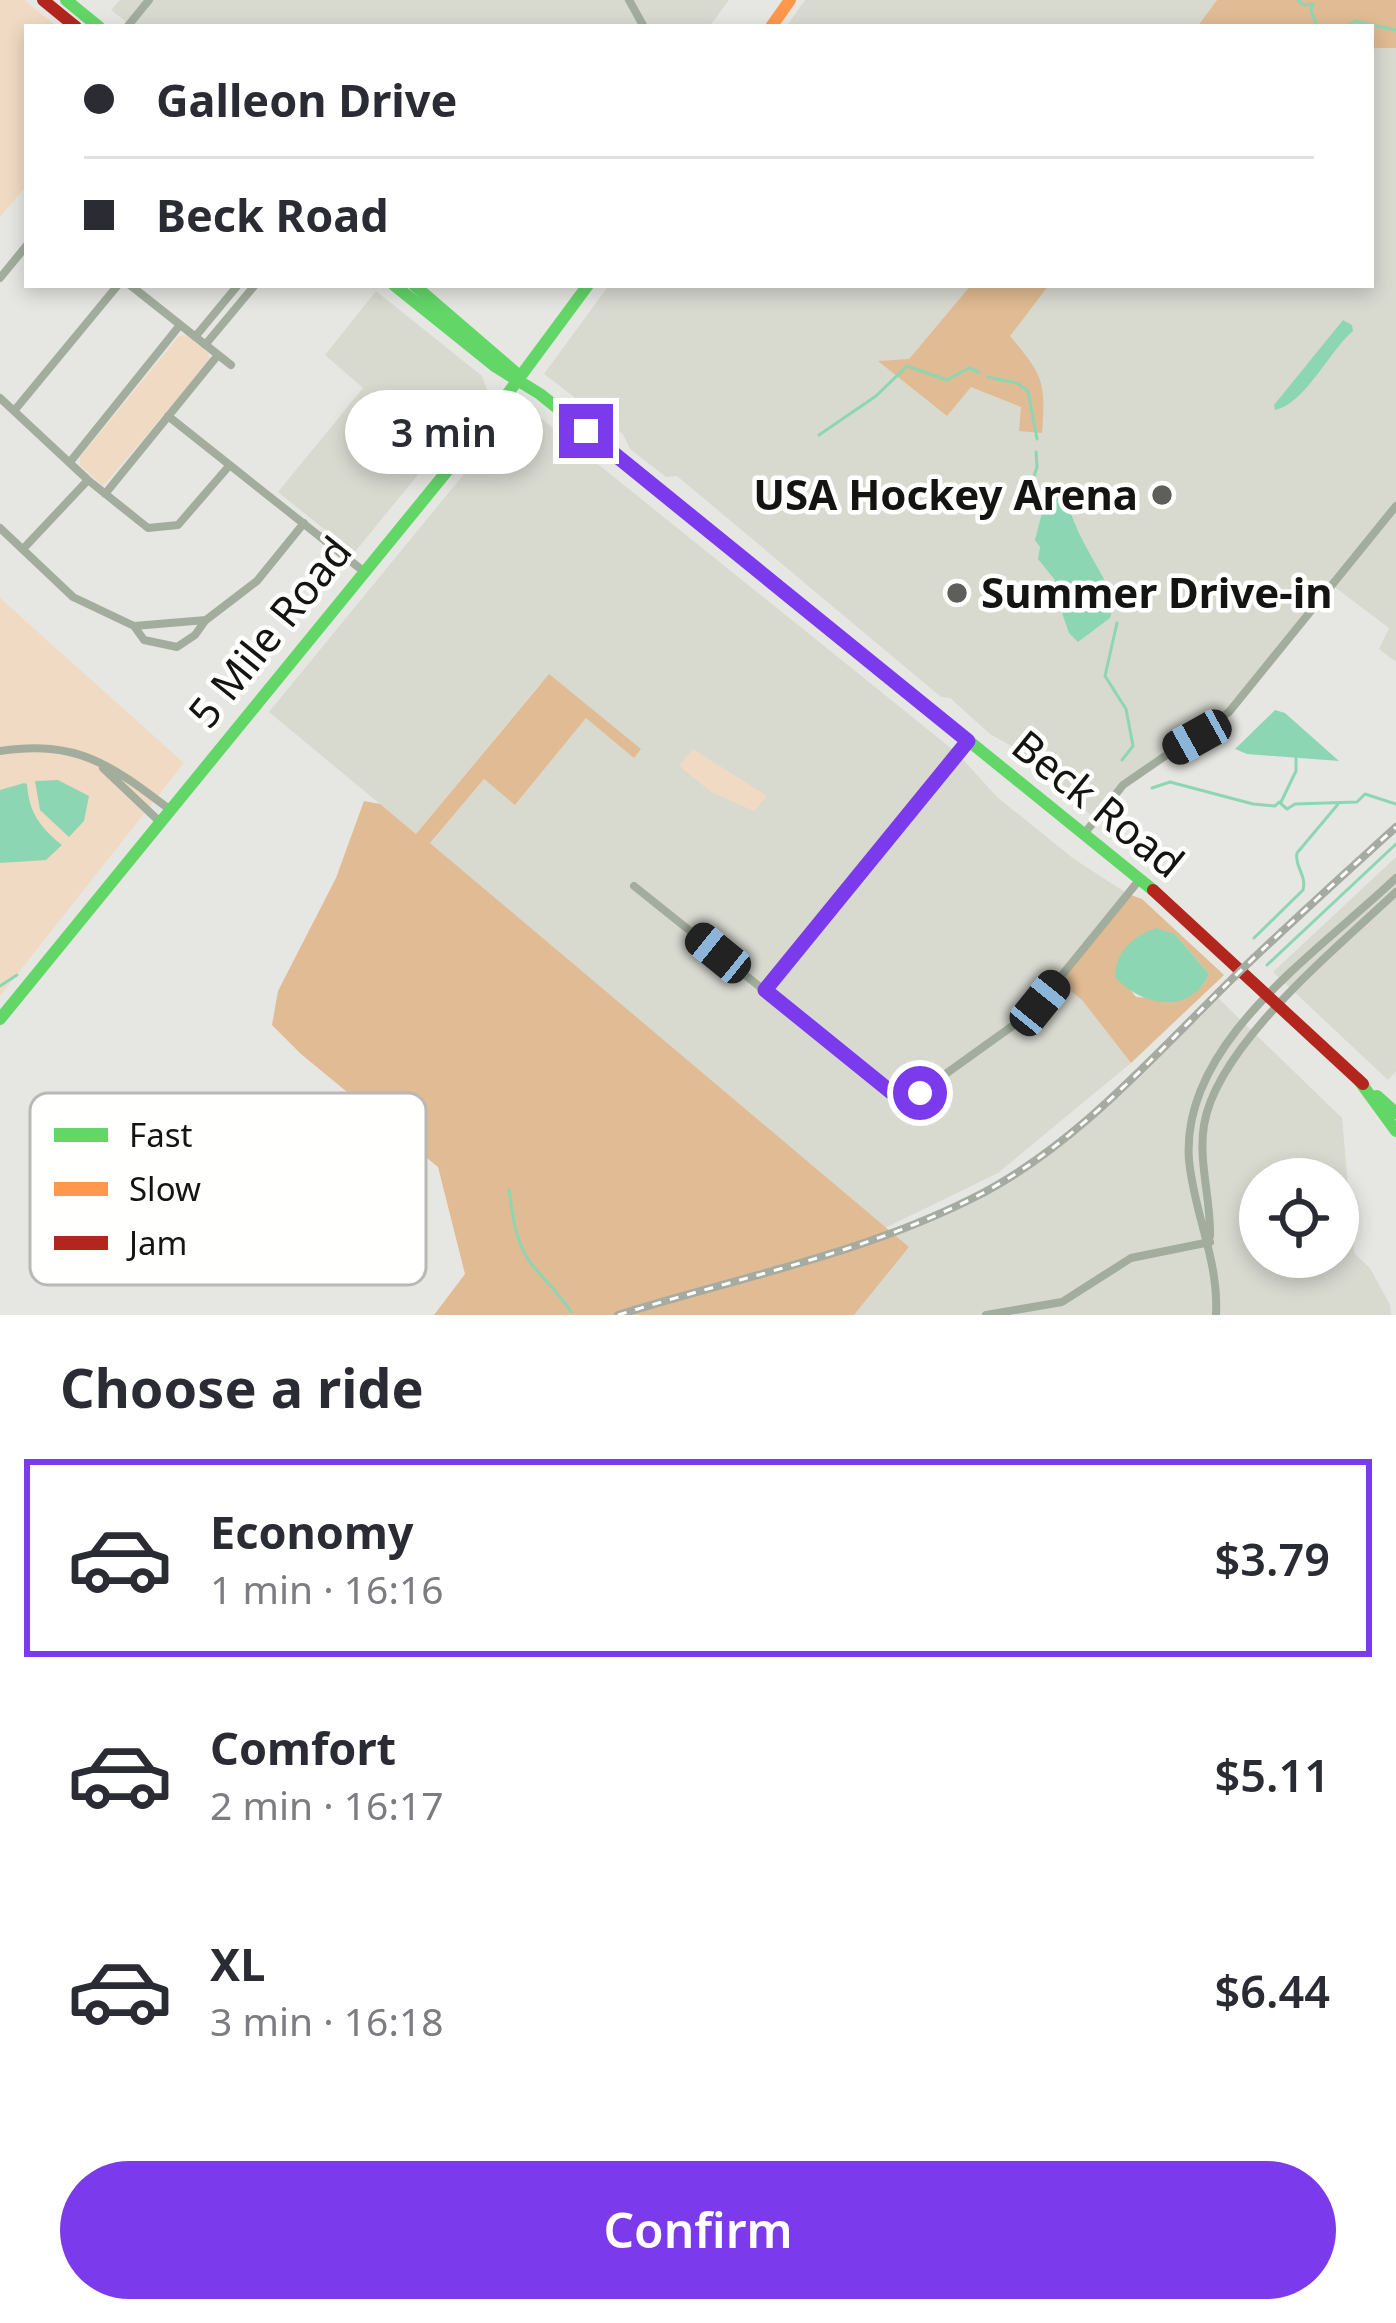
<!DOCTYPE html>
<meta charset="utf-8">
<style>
:root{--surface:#fff;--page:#f2f2f3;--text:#2b2b33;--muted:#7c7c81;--line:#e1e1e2;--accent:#7c3aed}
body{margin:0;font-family:"Noto Sans",sans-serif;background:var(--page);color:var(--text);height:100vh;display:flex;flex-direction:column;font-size:45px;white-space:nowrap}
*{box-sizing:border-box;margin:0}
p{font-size:39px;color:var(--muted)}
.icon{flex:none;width:66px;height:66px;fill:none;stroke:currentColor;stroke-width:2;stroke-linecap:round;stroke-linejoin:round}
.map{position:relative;height:1315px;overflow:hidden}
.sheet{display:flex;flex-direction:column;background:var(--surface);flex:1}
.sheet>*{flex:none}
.banner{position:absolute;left:24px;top:24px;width:1350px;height:264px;border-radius:0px;box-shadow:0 6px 18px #0003;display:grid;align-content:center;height:264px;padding:0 60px;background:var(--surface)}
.tools{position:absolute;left:1239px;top:1158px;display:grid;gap:24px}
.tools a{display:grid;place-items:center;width:120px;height:120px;border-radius:50%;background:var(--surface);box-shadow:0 6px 18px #0003;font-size:60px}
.end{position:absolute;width:54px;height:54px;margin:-27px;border:15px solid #7c3aed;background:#fff;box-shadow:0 0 0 6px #fff}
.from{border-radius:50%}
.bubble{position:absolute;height:84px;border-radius:42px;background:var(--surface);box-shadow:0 6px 18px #0003;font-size:39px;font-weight:600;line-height:84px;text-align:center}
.car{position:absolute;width:36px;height:72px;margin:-36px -18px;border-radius:15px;box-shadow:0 0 9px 3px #0007;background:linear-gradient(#222 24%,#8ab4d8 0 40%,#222 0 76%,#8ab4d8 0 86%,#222 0)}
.banner b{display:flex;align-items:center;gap:42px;height:114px;font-size:45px}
.banner b+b{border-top:3px solid var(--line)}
.banner i{width:30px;height:30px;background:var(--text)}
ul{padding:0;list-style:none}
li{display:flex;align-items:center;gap:36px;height:198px;margin:0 24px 18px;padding:0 36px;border:6px solid transparent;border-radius:0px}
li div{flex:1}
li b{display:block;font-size:45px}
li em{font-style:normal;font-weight:600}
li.on{border-color:var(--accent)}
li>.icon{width:108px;height:108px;stroke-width:1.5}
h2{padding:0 60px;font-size:54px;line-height:144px}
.button{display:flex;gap:24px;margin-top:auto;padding:24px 60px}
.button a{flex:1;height:138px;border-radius:72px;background:var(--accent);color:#fff;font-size:48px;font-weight:600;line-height:138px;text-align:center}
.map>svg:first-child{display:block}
</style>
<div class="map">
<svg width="1396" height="1315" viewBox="0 0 1396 1315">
<rect width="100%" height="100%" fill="#e6e7e2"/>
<path fill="#d8dad0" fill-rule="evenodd" d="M120,0H729L709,27H133L111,10Z
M805,0H1217L1197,27H786Z
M1375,48H1396V662L1379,649L1389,628L1332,585L1229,712L1123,785L1096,819L1027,764L1022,752L990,734L950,698L941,697L677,476L666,477L630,449L623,434L544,374L609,285H971L908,360L880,361L970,387L1049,285H1371V54Z
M376,291L482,376L487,390L354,553L278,492L363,388L325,355Z
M522,403L957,753L997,797L1074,859L1128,894L1082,1000L1131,1063L998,1173L885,1228L430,843L484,779L516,804L585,719L540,684L416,834L269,712Z
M1396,857V1071L1388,1080L1273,972Z
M1216,996L1342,1118L1354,1253L1370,1268L1390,1305L1391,1315H854L908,1248L891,1233L976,1197L1023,1169L1072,1131ZM1260,1179H1338V1257H1260Z"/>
<path fill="#f0dac3" d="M0,0H24L58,27H27V185L0,217Z
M187,335L208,353L210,361L103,486L80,465V457L179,336Z
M0,598L184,763L0,996Z
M693,749L767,796L754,811L711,792L679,766Z"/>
<path fill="#e0bb93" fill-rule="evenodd" d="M1217,0H1396V48H1375L1371,54V27H1197Z
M971,285H1049L1010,336C1043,375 1046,381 1042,433L1019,431L1021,407L971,387L947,416L878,361L909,359Z
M549,674L641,749L634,758L586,718L515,805L484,779L430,843L909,1247L854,1315H434L465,1274L438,1167L301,1054L272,1025L278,991L336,878L364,801L380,804L416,834Z
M1128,894L1142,899L1224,975L1131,1063L1082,1000L1058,981ZM1175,934L1209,974C1195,1006 1165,999 1136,997L1129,988Z"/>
<path fill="#8dd6b4" d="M1343,320L1352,325L1353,331C1329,351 1305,404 1275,410L1274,405Z
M1060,493L1066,497C1075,536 1099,565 1115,601L1110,618L1078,642L1069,633L1053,587L1055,580L1038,559L1040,547L1035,540L1045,501Z
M1275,710L1285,713L1339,761L1247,754L1235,749Z
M58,780L89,796L84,821L69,837L40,810L35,781Z
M24,783L27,784C29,813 40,827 62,845L46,860L0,863V790Z
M1156,928L1175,934L1209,974C1190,1017 1140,1005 1115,977C1116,951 1132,937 1156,928Z"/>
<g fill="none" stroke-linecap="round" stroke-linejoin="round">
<path stroke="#8dd6b4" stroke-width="3" d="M1298,0L1304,5L1313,4L1311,11L1318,27
M1345,27L1355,21L1396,30
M988,377L1017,383L1028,391L1037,439
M819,435L876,396L907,366L947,380L969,368L979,372
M1036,452L1037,467L1029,491L1044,508
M1117,623L1105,676L1126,709L1133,746L1122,760
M1152,788L1170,782L1253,804L1275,806L1279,802L1287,809L1295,804L1357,802L1365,794L1396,804
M1281,802L1296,771V756
M1254,938L1303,890C1307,875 1294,866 1297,853L1339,803
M1267,965L1396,844
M0,986L17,975
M509,1190C513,1216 515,1244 533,1266C546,1282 560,1294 571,1312"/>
<path stroke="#a2ad9d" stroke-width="8" d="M629,0L644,27
M127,27L149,0
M0,278L27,245
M130,285L231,365
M195,337L238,285
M205,345L255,285
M0,398L88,480L148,528L178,525L229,466
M14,411L118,285
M168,416L362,570
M70,462L180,325
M105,494L218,355
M0,528L73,597L134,626L206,620L257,581L304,523
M23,549L88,480
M134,626L144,640L177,647L195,635L205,621
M0,751C77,740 110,764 169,809
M103,768L160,822
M1084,834L1123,785L1229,712L1396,506
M634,886L891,1092L907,1097L919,1093L1032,1012L1140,879
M765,990L968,741
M1210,1236C1211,1198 1198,1162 1204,1125C1217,1045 1337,948 1396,892
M986,1315L1062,1302L1131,1258L1210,1242
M1216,1315C1219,1260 1194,1214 1189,1160C1180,1042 1320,951 1396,878"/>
<path stroke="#63d668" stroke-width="12" d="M66,0L99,27
M394,285L496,367L540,394L1153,890
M414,285L515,372
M0,1019L483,427L588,285
M1358,1079L1396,1131
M1377,1096L1396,1113"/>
<path stroke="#ff974d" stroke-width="12" d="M771,27L790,0"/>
<path stroke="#b3261e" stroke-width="12" d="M43,0L76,27
M1153,890L1363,1084"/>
<defs>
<path id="rail" d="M618,1315C736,1278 862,1254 973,1198C1072,1149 1151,1059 1229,982C1283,929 1340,878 1396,827"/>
</defs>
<use href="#rail" stroke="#a5aba1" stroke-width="8"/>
<use href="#rail" stroke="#fffffe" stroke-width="3" stroke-dasharray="9" stroke-linecap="butt"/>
</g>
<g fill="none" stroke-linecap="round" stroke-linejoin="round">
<path stroke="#7c3aed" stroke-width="15" d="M586,431L968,741L765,990L891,1092L907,1097L920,1093"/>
</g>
<g fill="#5e5e5b" stroke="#fffffe" stroke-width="4.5">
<circle cx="1162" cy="495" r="12"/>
<circle cx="957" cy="593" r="12"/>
</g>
<g text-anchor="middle" stroke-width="9" stroke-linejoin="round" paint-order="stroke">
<g font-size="42" font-weight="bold" fill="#141412" stroke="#fffffe" text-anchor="end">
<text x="1138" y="510">USA Hockey Arena</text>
<text x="981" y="608" text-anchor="start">Summer Drive-in</text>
</g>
<g font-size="42" fill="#141412" stroke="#fffffe">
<text transform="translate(270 632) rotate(-51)" y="15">5 Mile Road</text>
<text transform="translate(1098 804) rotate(39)" y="15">Beck Road</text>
</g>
</g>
<rect x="30" y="1093" width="396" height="192" rx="18" fill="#fffffe" stroke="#b8b8b7" stroke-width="3"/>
<rect x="54" y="1128" width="54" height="14" fill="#63d668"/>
<rect x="54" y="1182" width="54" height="14" fill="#ff974d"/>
<rect x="54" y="1236" width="54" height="14" fill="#b3261e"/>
<g font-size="33" fill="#141412">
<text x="129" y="1147">Fast</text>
<text x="129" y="1201">Slow</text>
<text x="129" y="1255">Jam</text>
</g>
</svg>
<div class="tools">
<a><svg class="icon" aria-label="locate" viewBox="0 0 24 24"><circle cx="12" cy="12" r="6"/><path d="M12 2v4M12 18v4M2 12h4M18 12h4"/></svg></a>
</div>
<i class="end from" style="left:920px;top:1093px"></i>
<i class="end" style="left:586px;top:431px"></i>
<div class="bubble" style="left:345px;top:390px;width:198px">3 min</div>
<i class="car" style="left:1197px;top:737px;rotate:241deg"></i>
<i class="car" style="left:718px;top:953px;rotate:309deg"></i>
<i class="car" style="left:1040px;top:1003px;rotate:39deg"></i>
<div class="banner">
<b><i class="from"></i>Galleon Drive</b>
<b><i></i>Beck Road</b>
</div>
</div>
<section class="sheet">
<h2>Choose a ride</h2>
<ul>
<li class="on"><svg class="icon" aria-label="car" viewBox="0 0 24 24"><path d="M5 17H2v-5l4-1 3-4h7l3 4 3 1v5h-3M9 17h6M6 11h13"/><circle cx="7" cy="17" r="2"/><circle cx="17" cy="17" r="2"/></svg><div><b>Economy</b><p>1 min · 16:16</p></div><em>$3.79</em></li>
<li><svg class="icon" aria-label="car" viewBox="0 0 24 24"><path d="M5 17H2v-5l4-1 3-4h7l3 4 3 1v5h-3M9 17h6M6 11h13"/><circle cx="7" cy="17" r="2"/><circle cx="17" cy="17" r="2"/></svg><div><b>Comfort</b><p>2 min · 16:17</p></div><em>$5.11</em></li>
<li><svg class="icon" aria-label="car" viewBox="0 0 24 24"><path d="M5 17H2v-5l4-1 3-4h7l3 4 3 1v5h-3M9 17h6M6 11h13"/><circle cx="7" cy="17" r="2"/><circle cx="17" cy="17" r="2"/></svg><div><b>XL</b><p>3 min · 16:18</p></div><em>$6.44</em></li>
</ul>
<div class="button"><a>Confirm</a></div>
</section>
